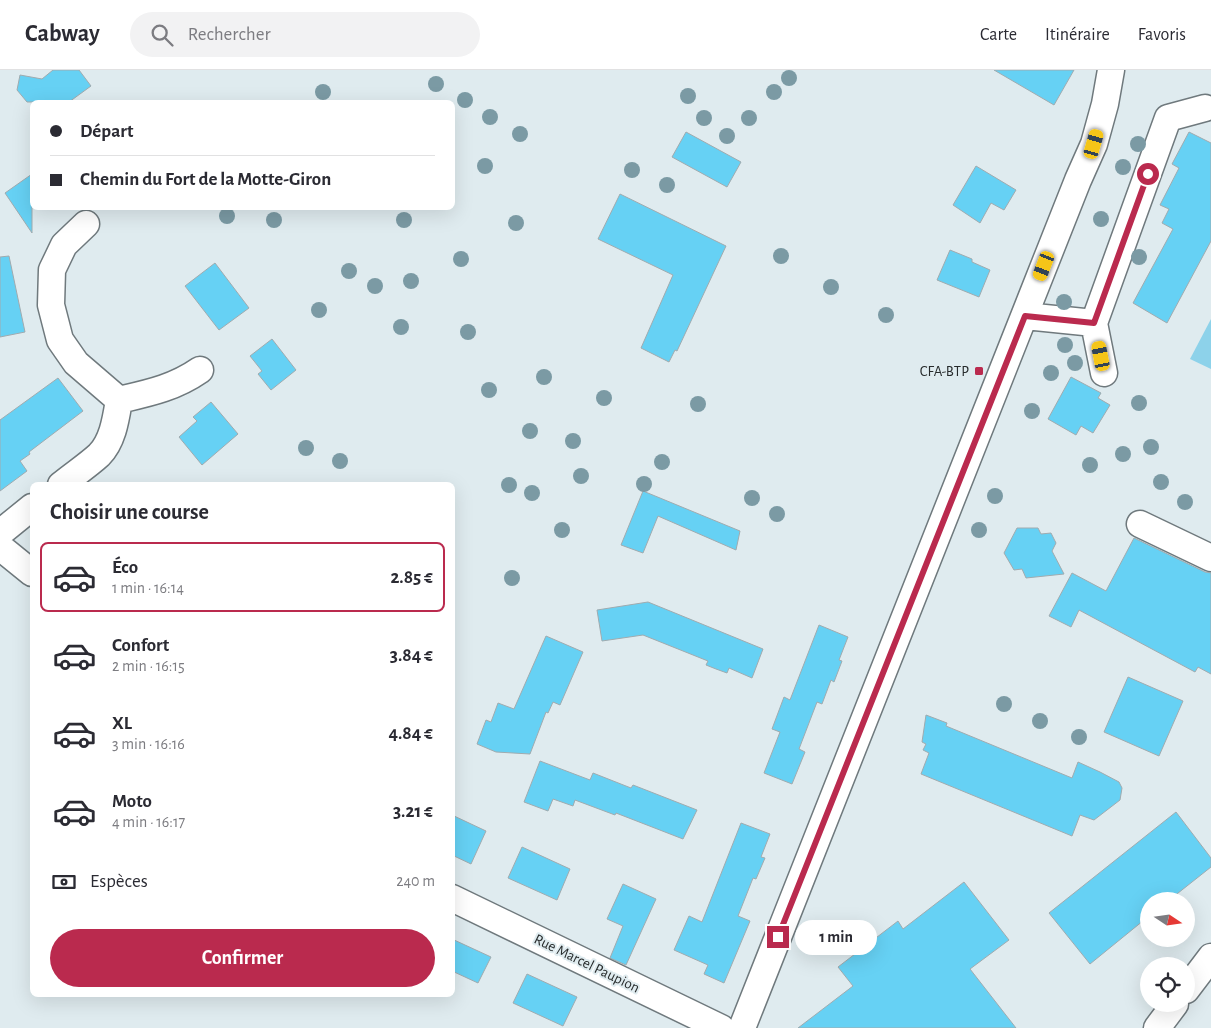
<!DOCTYPE html>
<html lang="fr">
<meta charset="utf-8">
<style>
:root{--surface:#fff;--page:#f2f2f3;--text:#2b2b33;--muted:#7c7c81;--line:#e1e1e2;--accent:#ba2a4e}
body{margin:0;font-family:"Alegreya Sans",sans-serif;background:var(--page);color:var(--text);height:100vh;display:flex;flex-direction:column;font-size:19px;white-space:nowrap}
*{box-sizing:border-box;margin:0}
p{font-size:16px;color:var(--muted)}
.icon{flex:none;width:28px;height:28px;fill:none;stroke:currentColor;stroke-width:2;stroke-linecap:round;stroke-linejoin:round}
.map{position:relative;flex:1;overflow:hidden}
.panel{position:absolute;left:30px;top:412px;width:425px;height:515px;display:flex;flex-direction:column;background:var(--surface);border-radius:8px;box-shadow:0 5px 20px #0002}
.panel>*{flex:none}
.banner{position:absolute;left:30px;top:30px;width:425px;height:110px;border-radius:8px;box-shadow:0 5px 20px #0002;display:grid;align-content:center;height:110px;padding:0 20px;background:var(--surface)}
.needle{width:32px;rotate:103deg}
.controls{position:absolute;left:1140px;top:822px;display:grid;gap:10px}
.controls a{display:grid;place-items:center;width:55px;height:55px;border-radius:50%;background:var(--surface);box-shadow:0 5px 20px #0002;font-size:25px}
.end{position:absolute;width:22px;height:22px;margin:-11px;border:6px solid #ba2a4e;background:#fff;box-shadow:0 0 0 2px #fff}
.from{border-radius:50%}
.bubble{position:absolute;height:35px;border-radius:18px;background:var(--surface);box-shadow:0 5px 20px #0002;font-size:16px;font-weight:600;line-height:35px;text-align:center}
.car{position:absolute;width:15px;height:30px;margin:-15px -8px;border-radius:6px;box-shadow:0 0 4px 1px #0007;background:linear-gradient(#f5c518 24%,#345 0 40%,#f5c518 0 76%,#345 0 86%,#f5c518 0)}
.banner b{display:flex;align-items:center;gap:18px;height:48px;font-size:19px}
.banner b+b{border-top:1px solid var(--line)}
.banner i{width:12px;height:12px;background:var(--text)}
ul{padding:0;list-style:none}
li{display:flex;align-items:center;gap:15px;height:70px;margin:0 10px 8px;padding:0 10px;border:2px solid transparent;border-radius:8px}
li div{flex:1}
li b{display:block;font-size:19px}
li em{font-style:normal;font-weight:600}
li.active{border-color:var(--accent)}
li>.icon{width:45px;height:45px;stroke-width:1.5}
h2{padding:0 20px;font-size:22px;line-height:60px}
.pay{display:flex;align-items:center;gap:12px;height:55px;padding:0 20px;font-size:19px}
.pay p{margin-inline-start:auto}
.action{display:flex;gap:10px;margin-top:auto;padding:10px 20px}
.action a{flex:1;height:58px;border-radius:30px;background:var(--accent);color:#fff;font-size:20px;font-weight:600;line-height:58px;text-align:center}
header{display:flex;align-items:center;gap:30px;box-sizing:border-box;height:70px;padding:0 25px;background:var(--surface);border-bottom:1px solid var(--line)}
header strong{font-size:24px}
nav{display:flex;gap:28px;margin-inline-start:auto;font-size:18px}
.search{width:350px;height:45px;background:var(--page);display:flex;align-items:center;gap:12px;box-sizing:border-box;padding:0 18px;border-radius:28px;color:var(--muted);font-size:19px}
.map>svg:first-child{display:block}
</style>
<header>
<strong>Cabway</strong>
<div class="search"><svg class="icon" aria-label="search" viewBox="0 0 24 24"><circle cx="10" cy="10" r="6"/><path d="M15 15l6 6"/></svg>Rechercher</div>
<nav><a>Carte</a><a>Itinéraire</a><a>Favoris</a></nav>
</header>
<div class="map">
<svg width="1211" height="958" viewBox="0 0 1211 958">
<rect width="100%" height="100%" fill="#dfebef"/>
<path fill="#8dd2ea" d="M1211,249V299L1190,289Z"/>
<path fill="#66d1f4" stroke="#a0abaf" d="M53,0H79L91,16L69,32H27L17,20L20,5L42,9Z
M994,0H1074L1054,35Z
M686,62L741,92L727,117L672,87Z
M1189,62L1211,73V171L1167,253L1133,233L1173,159L1162,153L1169,139L1160,135L1179,98L1172,94Z
M976,96L1016,120L1004,140L991,133L980,153L953,135Z
M32,104V163L5,123Z
M620,124L726,176L677,281L675,280L669,292L641,278L673,205L598,169Z
M950,180L972,189V192L990,200L979,227L937,210Z
M9,186L25,262L0,267V187Z
M215,193L249,238L219,260L185,216Z
M272,269L296,300L271,320L258,304L262,301L250,286Z
M1071,307L1101,323L1098,328L1110,335L1093,363L1081,356L1076,365L1048,349Z
M58,308L83,341L29,382L30,384L20,391L27,401L0,421V350Z
M211,332L238,364L202,395L179,367L197,351L193,347Z
M643,421L740,461L736,480L658,446L643,483L621,475Z
M1017,458H1038L1041,464L1051,463L1056,473L1052,481L1064,504L1026,508L1022,499L1014,500L1004,483Z
M1134,468L1205,502L1211,503V604L1198,597L1195,602L1079,540L1071,557L1049,546L1072,503L1106,521Z
M648,532L763,579L752,608L729,598L727,603L716,599L706,595L708,591L643,565L602,571L597,540Z
M819,555L848,567L839,590L842,591L834,612L831,610L822,634L817,632L799,679L805,682L792,714L764,703L780,662L772,659L784,627L790,630Z
M546,566L583,582L560,635L553,632L548,643L546,642L530,684L496,682L477,674L486,650L491,652L498,633L514,639Z
M1128,607L1183,631L1159,686L1104,662Z
M926,645L947,653L946,656L1072,708L1078,692L1100,702L1119,712L1122,718L1120,730L1094,750L1080,745L1072,766L921,704L929,683L923,680L926,674L922,672Z
M540,691L590,710L593,703L631,718L633,715L697,740L683,769L616,743L615,745L575,730L573,736L553,729L548,741L524,732Z
M1176,742L1211,788V797L1168,831H1149V846L1090,894L1049,843Z
M452,745L486,761L471,794L452,785Z
M741,753L770,764L761,787L765,788L756,809L753,808L738,846L750,851L724,913L704,904L708,895L674,880L689,846L702,852Z
M522,777L570,799L557,830L508,808Z
M964,812L1009,870L970,899L1016,958H798L853,916L838,897L898,851L903,859Z
M623,814L656,829L626,895L610,888L623,856L607,849Z
M452,869L491,887L478,913L452,901Z
M527,904L577,927L563,956L513,933Z"/>
<g fill="none" stroke-linecap="round" stroke-linejoin="round">
<defs>
<path id="minor" d="M86,154L64,175L52,200L51,235L60,270L76,293L119,330
M1025,246L1094,253L1168,48L1205,38
M1094,253L1104,303
M119,330C149,323 174,318 200,300
M61,415C73,405 87,396 99,385C113,371 116,348 119,330
M1140,454L1211,488
M0,463L32,437
M0,477L32,503
M452,828L721,958
M1186,920L1211,887
M742,958L1078,110L1094,74L1105,34L1111,0
M1157,958L1175,934"/>
</defs>
<use href="#minor" stroke="#6f797d" stroke-width="29"/>
<use href="#minor" stroke="#fff" stroke-width="26"/>
</g>
<g fill="#7b9aa4">
<circle cx="789" cy="8" r="8"/>
<circle cx="436" cy="14" r="8"/>
<circle cx="323" cy="22" r="8"/>
<circle cx="774" cy="22" r="8"/>
<circle cx="688" cy="26" r="8"/>
<circle cx="465" cy="30" r="8"/>
<circle cx="490" cy="47" r="8"/>
<circle cx="704" cy="48" r="8"/>
<circle cx="749" cy="48" r="8"/>
<circle cx="520" cy="64" r="8"/>
<circle cx="727" cy="66" r="8"/>
<circle cx="1138" cy="74" r="8"/>
<circle cx="485" cy="96" r="8"/>
<circle cx="1123" cy="97" r="8"/>
<circle cx="632" cy="100" r="8"/>
<circle cx="667" cy="115" r="8"/>
<circle cx="227" cy="146" r="8"/>
<circle cx="1101" cy="149" r="8"/>
<circle cx="274" cy="150" r="8"/>
<circle cx="404" cy="150" r="8"/>
<circle cx="516" cy="153" r="8"/>
<circle cx="781" cy="186" r="8"/>
<circle cx="1139" cy="187" r="8"/>
<circle cx="461" cy="189" r="8"/>
<circle cx="349" cy="201" r="8"/>
<circle cx="411" cy="211" r="8"/>
<circle cx="375" cy="216" r="8"/>
<circle cx="831" cy="217" r="8"/>
<circle cx="1064" cy="232" r="8"/>
<circle cx="319" cy="240" r="8"/>
<circle cx="886" cy="245" r="8"/>
<circle cx="401" cy="257" r="8"/>
<circle cx="468" cy="262" r="8"/>
<circle cx="1065" cy="275" r="8"/>
<circle cx="1075" cy="293" r="8"/>
<circle cx="1051" cy="303" r="8"/>
<circle cx="544" cy="307" r="8"/>
<circle cx="489" cy="320" r="8"/>
<circle cx="604" cy="328" r="8"/>
<circle cx="1139" cy="333" r="8"/>
<circle cx="698" cy="334" r="8"/>
<circle cx="1032" cy="341" r="8"/>
<circle cx="530" cy="361" r="8"/>
<circle cx="573" cy="371" r="8"/>
<circle cx="1151" cy="377" r="8"/>
<circle cx="306" cy="378" r="8"/>
<circle cx="1123" cy="384" r="8"/>
<circle cx="340" cy="391" r="8"/>
<circle cx="662" cy="392" r="8"/>
<circle cx="1090" cy="395" r="8"/>
<circle cx="581" cy="406" r="8"/>
<circle cx="1161" cy="412" r="8"/>
<circle cx="644" cy="414" r="8"/>
<circle cx="509" cy="415" r="8"/>
<circle cx="532" cy="423" r="8"/>
<circle cx="995" cy="426" r="8"/>
<circle cx="752" cy="428" r="8"/>
<circle cx="1185" cy="432" r="8"/>
<circle cx="777" cy="444" r="8"/>
<circle cx="562" cy="460" r="8"/>
<circle cx="979" cy="460" r="8"/>
<circle cx="512" cy="508" r="8"/>
<circle cx="1004" cy="634" r="8"/>
<circle cx="1040" cy="651" r="8"/>
<circle cx="1079" cy="667" r="8"/>
</g>
<g fill="none" stroke-linecap="round" stroke-linejoin="round">
<path stroke="#ba2a4e" stroke-width="6" d="M778,867L1025,246L1094,253L1148,104"/>
</g>
<rect fill="#ba2a4e" stroke="#dfebef" stroke-width="2" x="974" y="296" width="10" height="10" rx="2.5"/>
<g text-anchor="middle" stroke-width="4" stroke-linejoin="round" paint-order="stroke">
<g font-size="15" fill="#262a2b" stroke="#dfebef" text-anchor="end">
<text x="969" y="306">CFA-BTP</text>
</g>
<g font-size="15" fill="#262a2b" stroke="#dfebef">
<text transform="translate(587 893) rotate(26)" y="5">Rue Marcel Paupion</text>
</g>
</g>
</svg>
<div class="controls">
<a><svg class="needle" viewBox="-14 -14 28 28"><path d="M0-13l5 13h-10z" fill="#e53935"/><path d="M0 13l5-13h-10z" fill="#7c7c81"/></svg></a>
<a><svg class="icon" aria-label="locate" viewBox="0 0 24 24"><circle cx="12" cy="12" r="6"/><path d="M12 2v4M12 18v4M2 12h4M18 12h4"/></svg></a>
</div>
<i class="end from" style="left:1148px;top:104px"></i>
<i class="end" style="left:778px;top:867px"></i>
<div class="bubble" style="left:795px;top:850px;width:82px">1 min</div>
<i class="car" style="left:1094px;top:74px;rotate:16deg"></i>
<i class="car" style="left:1044px;top:196px;rotate:201deg"></i>
<i class="car" style="left:1101px;top:286px;rotate:349deg"></i>
<div class="banner">
<b><i class="from"></i>Départ</b>
<b><i></i>Chemin du Fort de la Motte-Giron</b>
</div>
<section class="panel">
<h2>Choisir une course</h2>
<ul>
<li class="active"><svg class="icon" aria-label="car" viewBox="0 0 24 24"><path d="M5 17H2v-5l4-1 3-4h7l3 4 3 1v5h-3M9 17h6M6 11h13"/><circle cx="7" cy="17" r="2"/><circle cx="17" cy="17" r="2"/></svg><div><b>Éco</b><p>1 min · 16:14</p></div><em>2.85 €</em></li>
<li><svg class="icon" aria-label="car" viewBox="0 0 24 24"><path d="M5 17H2v-5l4-1 3-4h7l3 4 3 1v5h-3M9 17h6M6 11h13"/><circle cx="7" cy="17" r="2"/><circle cx="17" cy="17" r="2"/></svg><div><b>Confort</b><p>2 min · 16:15</p></div><em>3.84 €</em></li>
<li><svg class="icon" aria-label="car" viewBox="0 0 24 24"><path d="M5 17H2v-5l4-1 3-4h7l3 4 3 1v5h-3M9 17h6M6 11h13"/><circle cx="7" cy="17" r="2"/><circle cx="17" cy="17" r="2"/></svg><div><b>XL</b><p>3 min · 16:16</p></div><em>4.84 €</em></li>
<li><svg class="icon" aria-label="car" viewBox="0 0 24 24"><path d="M5 17H2v-5l4-1 3-4h7l3 4 3 1v5h-3M9 17h6M6 11h13"/><circle cx="7" cy="17" r="2"/><circle cx="17" cy="17" r="2"/></svg><div><b>Moto</b><p>4 min · 16:17</p></div><em>3.21 €</em></li>
</ul>
<div class="pay"><svg class="icon" aria-label="cash" viewBox="0 0 24 24"><path d="M3 7h18v10H3z"/><circle cx="12" cy="12" r="2"/></svg>Espèces<p>240 m</p></div>
<div class="action"><a>Confirmer</a></div>
</section>
</div>
